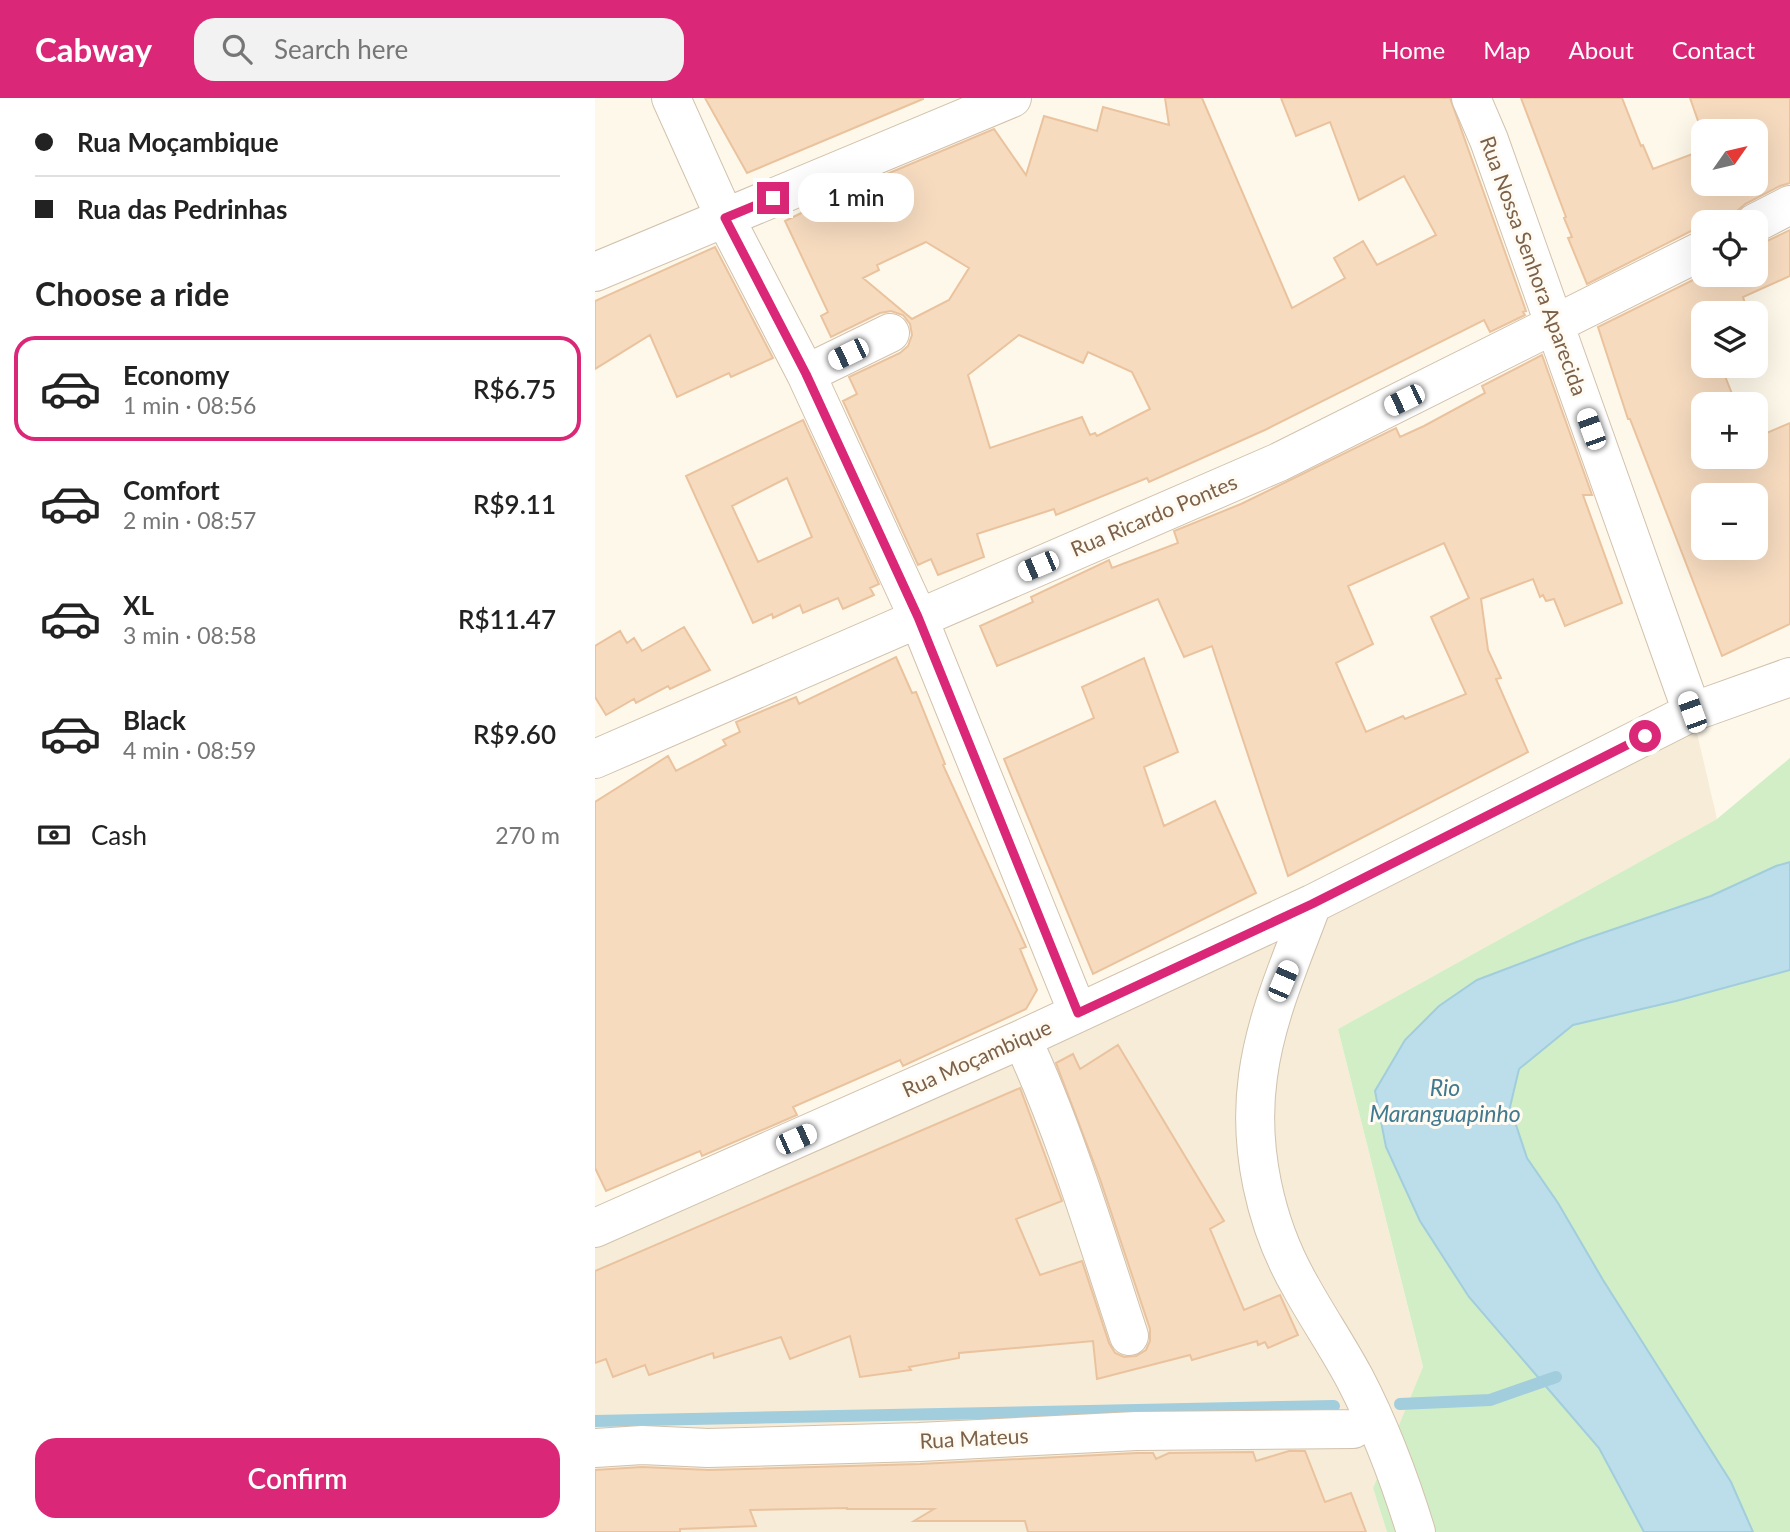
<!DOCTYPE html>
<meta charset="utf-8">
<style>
:root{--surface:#fff;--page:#f2f2f2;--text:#222;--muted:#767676;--line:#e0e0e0;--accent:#db2777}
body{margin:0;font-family:Lato,sans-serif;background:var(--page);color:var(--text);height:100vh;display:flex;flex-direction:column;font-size:26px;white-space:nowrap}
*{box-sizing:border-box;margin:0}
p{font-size:23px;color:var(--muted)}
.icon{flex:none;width:38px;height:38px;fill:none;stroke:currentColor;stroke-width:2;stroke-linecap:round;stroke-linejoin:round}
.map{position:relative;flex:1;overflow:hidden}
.side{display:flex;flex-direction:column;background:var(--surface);width:595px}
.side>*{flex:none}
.hud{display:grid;align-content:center;height:154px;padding:0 35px;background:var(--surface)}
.needle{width:46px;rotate:56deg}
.fabs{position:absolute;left:1096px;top:21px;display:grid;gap:14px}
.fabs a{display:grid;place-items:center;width:77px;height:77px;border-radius:14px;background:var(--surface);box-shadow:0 7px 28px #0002;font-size:35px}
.end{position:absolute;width:32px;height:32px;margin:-16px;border:9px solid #db2777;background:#fff;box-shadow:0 0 0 4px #fff}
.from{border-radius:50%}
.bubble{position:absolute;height:49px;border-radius:21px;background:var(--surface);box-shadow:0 7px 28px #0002;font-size:23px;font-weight:600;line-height:49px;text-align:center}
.car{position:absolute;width:21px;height:42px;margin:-21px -10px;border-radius:9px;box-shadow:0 0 5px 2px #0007;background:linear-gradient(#fff 24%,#345 0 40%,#fff 0 76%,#345 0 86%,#fff 0)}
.hud b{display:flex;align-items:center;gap:24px;height:66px;font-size:26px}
.hud b+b{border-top:2px solid var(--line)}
.hud i{width:18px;height:18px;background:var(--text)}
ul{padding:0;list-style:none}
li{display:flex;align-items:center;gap:21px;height:105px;margin:0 14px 10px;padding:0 21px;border:4px solid transparent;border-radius:21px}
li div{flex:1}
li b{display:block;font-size:26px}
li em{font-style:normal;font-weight:600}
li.selected{border-color:var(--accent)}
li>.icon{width:63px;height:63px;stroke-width:1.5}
h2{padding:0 35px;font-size:32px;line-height:84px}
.pay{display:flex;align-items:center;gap:18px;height:77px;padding:0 35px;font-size:26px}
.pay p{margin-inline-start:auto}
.primary-button{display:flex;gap:14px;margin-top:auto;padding:14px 35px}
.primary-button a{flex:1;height:80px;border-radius:21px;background:var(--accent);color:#fff;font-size:28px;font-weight:600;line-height:80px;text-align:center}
header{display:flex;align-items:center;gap:42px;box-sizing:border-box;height:98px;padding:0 35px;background:var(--accent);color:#fff}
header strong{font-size:33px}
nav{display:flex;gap:38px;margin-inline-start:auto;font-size:24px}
.search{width:490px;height:63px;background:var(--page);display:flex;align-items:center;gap:18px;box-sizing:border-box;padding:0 24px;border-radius:21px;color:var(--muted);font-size:26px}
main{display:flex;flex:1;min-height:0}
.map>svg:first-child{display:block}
</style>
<header>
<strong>Cabway</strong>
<div class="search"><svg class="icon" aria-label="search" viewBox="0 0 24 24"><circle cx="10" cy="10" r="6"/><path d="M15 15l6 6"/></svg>Search here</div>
<nav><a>Home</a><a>Map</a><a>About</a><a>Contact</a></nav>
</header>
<main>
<section class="side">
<div class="hud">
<b><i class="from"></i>Rua Moçambique</b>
<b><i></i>Rua das Pedrinhas</b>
</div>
<h2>Choose a ride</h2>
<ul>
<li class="selected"><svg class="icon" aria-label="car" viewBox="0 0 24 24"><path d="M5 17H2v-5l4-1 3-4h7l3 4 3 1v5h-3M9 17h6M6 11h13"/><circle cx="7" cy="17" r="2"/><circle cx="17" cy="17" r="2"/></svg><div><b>Economy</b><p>1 min · 08:56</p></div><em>R$6.75</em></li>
<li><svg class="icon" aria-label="car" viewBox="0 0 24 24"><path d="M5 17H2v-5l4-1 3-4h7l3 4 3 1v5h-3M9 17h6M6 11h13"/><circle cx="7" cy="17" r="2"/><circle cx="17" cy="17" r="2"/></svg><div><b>Comfort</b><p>2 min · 08:57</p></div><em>R$9.11</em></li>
<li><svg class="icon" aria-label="car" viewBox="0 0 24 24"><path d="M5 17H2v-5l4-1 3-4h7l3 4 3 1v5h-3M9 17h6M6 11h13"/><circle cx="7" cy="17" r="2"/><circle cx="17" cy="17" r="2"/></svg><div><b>XL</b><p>3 min · 08:58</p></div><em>R$11.47</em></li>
<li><svg class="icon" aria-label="car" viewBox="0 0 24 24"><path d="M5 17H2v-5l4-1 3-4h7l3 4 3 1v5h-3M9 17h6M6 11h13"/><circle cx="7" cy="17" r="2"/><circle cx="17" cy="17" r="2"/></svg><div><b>Black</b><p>4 min · 08:59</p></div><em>R$9.60</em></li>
</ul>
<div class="pay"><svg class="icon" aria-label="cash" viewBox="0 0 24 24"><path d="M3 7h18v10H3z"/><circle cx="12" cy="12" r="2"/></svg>Cash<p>270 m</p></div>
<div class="primary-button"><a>Confirm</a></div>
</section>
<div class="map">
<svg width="1195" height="1434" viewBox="0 0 1195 1434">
<rect width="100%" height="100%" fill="#fef8ea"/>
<path fill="#f6ecd7" d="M1097,614L1122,721L743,931L828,1270L778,1390L792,1434H0V1130Z"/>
<path fill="#d2eec6" d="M1195,660V764L1181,768L1116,798L987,842L844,908L811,942L780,993L874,1199L1004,1350L1049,1434H792L778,1390L828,1269L743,931L1122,721Z
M1195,872V1434H1158L1136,1384L1008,1182L963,1105L932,1060L915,1009L924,971L978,927L1081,903Z"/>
<path fill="#bcdeea" stroke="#a1cddd" stroke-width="2" d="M1195,764V872L1081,903L978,927L924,971L915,1009L932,1060L963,1105L1008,1182L1136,1384L1158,1434H1049L1004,1350L874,1199L825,1123L791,1049L780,993L810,942L844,908L882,882L987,842L1116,798L1181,768Z"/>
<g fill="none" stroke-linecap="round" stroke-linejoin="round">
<path stroke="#a1cddd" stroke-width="12" d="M805,1306L895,1302L961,1279
M0,1323L739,1308"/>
</g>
<path fill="#f6dbbf" stroke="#eac39e" stroke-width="2" fill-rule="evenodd" d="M110,0H328V1L152,75Z
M570,0H607L697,210L750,180L739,160L768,143L782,167L841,137L809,78L764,102L735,24L701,38L686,0H855L931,213L928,214L930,217L895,234L889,222L672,331L554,384L552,380L461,417L459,411L382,436L389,459L343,477L336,461L323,467L248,303L262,296L254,279L305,255L313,248L317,237L315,226L308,217L296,213L285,215L236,239L226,218L233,214L190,123L249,94L399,31L431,77L449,18L502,33L508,9L574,27ZM331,144L374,170L354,202L317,221L268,180L284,172L282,167ZM424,237L488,265L493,254L537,274L555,311L502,338L500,335L495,337L487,319L395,350L373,277Z
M926,0H1027L1046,48L1048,47L1058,71L1108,52V86H1160V33H1108V37L1095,0H1195V85L1185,88L1150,106L1141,114L1138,124H1108V130L1098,132L992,186L973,140L977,139L969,120L971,119Z
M1195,132V178L1148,199L1153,215H1108V268H1147L1128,273L1141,306H1108V359H1160V340L1195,325V526L1127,558L1035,321H1033L1003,229L1108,177H1160V147L1170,144ZM1108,397H1160V450H1108Z
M120,149L178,260L136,279L134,275L82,299L55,237L0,271V203Z
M947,257L997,397H988L1027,505L970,528L959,501L951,503L948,497L945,499L938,481L886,501L893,552L906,580L901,581L933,654L693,778L617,548L589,559L563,501L402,568L385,528L438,504L436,499L514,462L517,470L583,445L579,433L646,406L801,330L805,339L829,328L890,295L887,288ZM849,445L874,500L836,519L871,596L810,621L808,618L771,634L741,565L778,546L753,488Z
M208,322L284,486L275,490L279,497L248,511L243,500L208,515L205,507L178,520L177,516L158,525L91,378ZM192,380L217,439L163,464L137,408Z
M89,529L115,572L75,591L73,588L41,605L39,601L11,617L0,599V548L25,533L32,545L39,540L47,553Z
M301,559L317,595L321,594L350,666L348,667L431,849L425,851L442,892L431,911L308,968L305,962L198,1009L202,1017L181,1026L107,1058L105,1053L11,1093L0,1070V704L73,658L81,673L131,647L128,642L145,634L141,624L201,599L204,606Z
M549,560L583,654L549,669L569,728L620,703L661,795L498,876L409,661L499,620L487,589Z
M523,947L629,1123L615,1131L649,1212L685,1197L703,1237L673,1250L670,1244L663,1247L662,1243L597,1262L595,1257L502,1281L498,1243L364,1255V1260L314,1269L316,1272L265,1279L255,1238L195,1261L186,1239L119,1260L118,1255L54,1277L50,1267L18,1279L11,1261L0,1265V1173L425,990L467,1103L421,1121L445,1177L487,1163L514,1245L520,1255L529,1259L541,1258L551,1252L555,1243V1231L505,1081L461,965L478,956L485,971Z
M694,1353H710L730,1404L756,1395L771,1434H433L430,1423H319L339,1411H252V1410L155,1412L161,1428L85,1431V1434H0V1372L47,1369L114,1372L325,1366L542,1355H558L561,1361L574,1355L658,1354L661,1363Z"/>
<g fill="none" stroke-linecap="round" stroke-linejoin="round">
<defs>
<path id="minor" d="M76,0L130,120L211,276L323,519L483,915
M876,0L894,42L1097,614
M1160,125L1195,107
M0,174L417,0
M211,276L295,235
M0,661L684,364L1108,152
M717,806C696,863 671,918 663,978C653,1049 670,1127 706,1189C723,1220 743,1249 760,1281C785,1329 805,1382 821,1434
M427,941C471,1036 501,1138 534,1238
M0,1130L427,941L717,806L1097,614L1195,579
M0,1350L47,1347L113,1350L324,1344L541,1333L758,1331"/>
</defs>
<use href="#minor" stroke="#d2c2ad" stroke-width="40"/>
<use href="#minor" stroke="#fff" stroke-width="38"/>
</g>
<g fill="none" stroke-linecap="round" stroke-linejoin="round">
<path stroke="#db2777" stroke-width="9" d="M178,100L130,120L211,276L323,519L483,915L717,806L1050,638"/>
</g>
<g text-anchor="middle" stroke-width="6" stroke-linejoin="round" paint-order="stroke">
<g font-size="21" fill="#7c614a" stroke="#fffbf2">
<text transform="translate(938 168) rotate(70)" y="7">Rua Nossa Senhora Aparecida</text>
<text transform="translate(559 418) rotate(-23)" y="7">Rua Ricardo Pontes</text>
<text transform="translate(382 961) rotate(-24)" y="7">Rua Moçambique</text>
<text transform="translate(379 1341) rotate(-3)" y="7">Rua Mateus</text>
</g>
<g font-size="23" font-style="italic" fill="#417a90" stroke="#fffbf2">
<text x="850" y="998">Rio<tspan x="850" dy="26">Maranguapinho</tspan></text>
</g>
</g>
</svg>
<div class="fabs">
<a><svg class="needle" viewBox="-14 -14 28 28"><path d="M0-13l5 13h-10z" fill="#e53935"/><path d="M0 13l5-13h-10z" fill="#767676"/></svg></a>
<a><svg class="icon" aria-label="locate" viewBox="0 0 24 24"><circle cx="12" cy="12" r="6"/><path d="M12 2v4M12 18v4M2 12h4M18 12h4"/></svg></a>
<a><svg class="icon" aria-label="layers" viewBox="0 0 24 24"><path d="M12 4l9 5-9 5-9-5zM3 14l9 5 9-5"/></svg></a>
<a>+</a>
<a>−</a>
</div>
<i class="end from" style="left:1050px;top:638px"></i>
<i class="end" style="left:178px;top:100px"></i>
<div class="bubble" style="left:203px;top:75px;width:116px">1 min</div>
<i class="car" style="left:253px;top:256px;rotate:244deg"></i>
<i class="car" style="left:809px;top:302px;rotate:244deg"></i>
<i class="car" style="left:996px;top:331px;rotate:340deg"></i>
<i class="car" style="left:443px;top:468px;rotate:247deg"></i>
<i class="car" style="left:1097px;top:614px;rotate:340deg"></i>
<i class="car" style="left:688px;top:883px;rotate:23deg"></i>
<i class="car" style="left:201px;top:1041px;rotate:66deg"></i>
</div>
</main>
